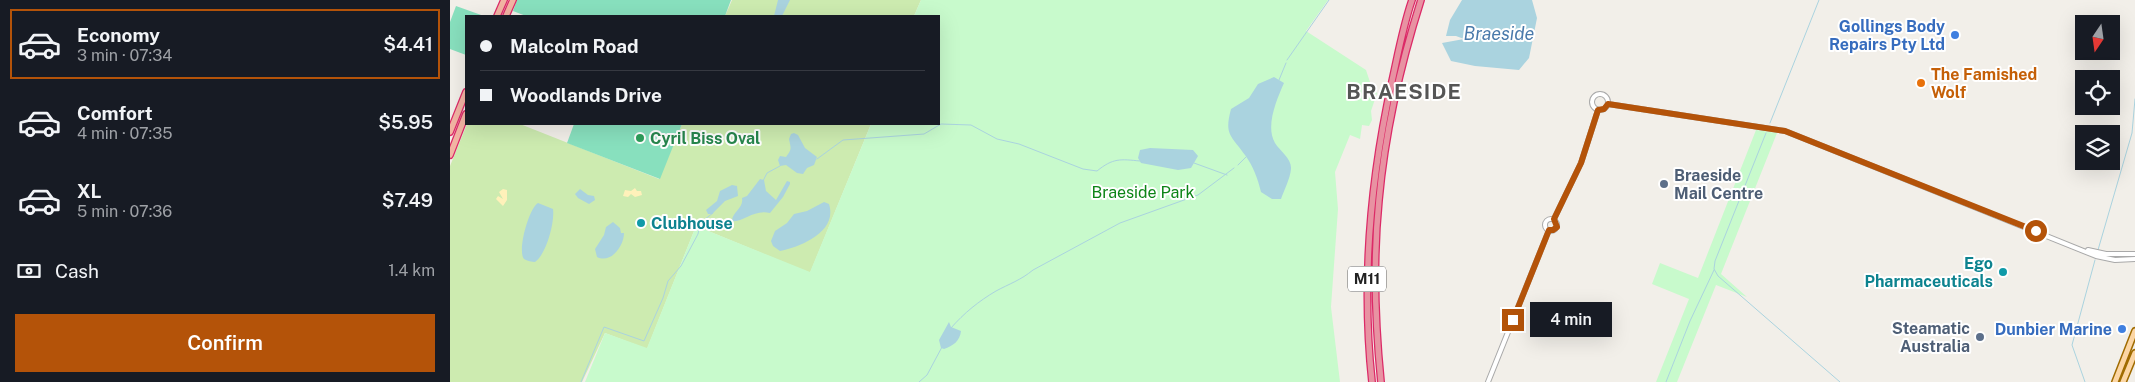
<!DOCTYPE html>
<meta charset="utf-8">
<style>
:root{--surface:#171b24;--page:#242831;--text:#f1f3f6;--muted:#9ea1a6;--line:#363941;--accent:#b45309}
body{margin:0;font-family:"Public Sans",sans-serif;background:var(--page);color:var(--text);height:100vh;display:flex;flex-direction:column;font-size:19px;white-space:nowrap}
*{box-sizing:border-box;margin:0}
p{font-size:16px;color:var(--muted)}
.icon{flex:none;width:28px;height:28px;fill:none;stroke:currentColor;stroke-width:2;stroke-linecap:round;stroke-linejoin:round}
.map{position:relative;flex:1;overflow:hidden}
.sheet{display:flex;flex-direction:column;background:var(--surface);width:450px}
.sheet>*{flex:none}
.hud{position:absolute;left:15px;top:15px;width:475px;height:110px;border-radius:0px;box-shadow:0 5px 20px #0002;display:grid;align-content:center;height:110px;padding:0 15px;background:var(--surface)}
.needle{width:32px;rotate:193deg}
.tools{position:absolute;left:1625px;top:15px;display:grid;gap:10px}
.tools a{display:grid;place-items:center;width:45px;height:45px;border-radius:0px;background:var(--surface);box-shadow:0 5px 20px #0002;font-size:25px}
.end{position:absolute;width:22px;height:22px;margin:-11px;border:6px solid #b45309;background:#fff;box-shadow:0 0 0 2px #fff}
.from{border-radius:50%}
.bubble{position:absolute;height:35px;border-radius:0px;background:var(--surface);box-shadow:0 5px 20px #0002;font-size:16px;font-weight:600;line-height:35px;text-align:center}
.hud b{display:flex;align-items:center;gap:18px;height:48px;font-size:19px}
.hud b+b{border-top:1px solid var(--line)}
.hud i{width:12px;height:12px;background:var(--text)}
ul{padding:9px 0 0;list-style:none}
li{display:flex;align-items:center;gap:15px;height:70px;margin:0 10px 8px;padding:0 5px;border:2px solid transparent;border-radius:0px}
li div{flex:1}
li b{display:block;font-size:19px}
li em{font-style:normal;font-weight:600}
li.current{border-color:var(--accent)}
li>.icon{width:45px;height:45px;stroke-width:1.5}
.pay{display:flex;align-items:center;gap:12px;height:55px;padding:0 15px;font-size:19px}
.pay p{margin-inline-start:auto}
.action{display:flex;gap:10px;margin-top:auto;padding:10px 15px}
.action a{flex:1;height:58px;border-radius:0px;background:var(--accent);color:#fff;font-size:20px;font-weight:600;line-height:58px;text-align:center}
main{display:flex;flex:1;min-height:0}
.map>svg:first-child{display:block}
</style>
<main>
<section class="sheet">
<ul>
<li class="current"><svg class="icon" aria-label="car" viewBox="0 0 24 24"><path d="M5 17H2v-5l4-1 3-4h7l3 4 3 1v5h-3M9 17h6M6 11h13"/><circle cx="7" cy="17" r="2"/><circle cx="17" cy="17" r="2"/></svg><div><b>Economy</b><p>3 min · 07:34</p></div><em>$4.41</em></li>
<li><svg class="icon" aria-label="car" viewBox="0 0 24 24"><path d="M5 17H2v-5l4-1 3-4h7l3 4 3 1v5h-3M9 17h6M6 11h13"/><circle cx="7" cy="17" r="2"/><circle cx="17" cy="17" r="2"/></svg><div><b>Comfort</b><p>4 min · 07:35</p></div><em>$5.95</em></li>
<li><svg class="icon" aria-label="car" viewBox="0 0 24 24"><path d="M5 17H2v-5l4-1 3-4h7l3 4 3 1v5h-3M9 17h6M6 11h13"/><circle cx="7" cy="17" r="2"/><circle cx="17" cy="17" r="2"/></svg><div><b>XL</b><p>5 min · 07:36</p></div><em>$7.49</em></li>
</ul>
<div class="pay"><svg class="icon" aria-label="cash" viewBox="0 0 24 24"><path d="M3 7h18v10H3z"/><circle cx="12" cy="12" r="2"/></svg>Cash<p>1.4 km</p></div>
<div class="action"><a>Confirm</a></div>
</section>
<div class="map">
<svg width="1685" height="382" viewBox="0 0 1685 382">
<rect width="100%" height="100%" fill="#f2efe9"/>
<path fill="#cdebb0" d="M282,0H471L464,16H275Z
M17,124H70L209,179L232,124H421L360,273L246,226L197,349L155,333L132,382H0V166Z"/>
<path fill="#fff1ba" d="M185,188L187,191H191L192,195L185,197L181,194L178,197L173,196L175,190L181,191Z
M53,189L57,190V200L53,206L46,199L48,196L53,199L49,192Z"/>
<path fill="#c8facc" d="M471,0H878L856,31L916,70L922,88L927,93L921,111L922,120L919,126L912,125L910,139L900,135L885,172L888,209L881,307L890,382H135L155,333L197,348L246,226L360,272L421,124H489V16H464Z
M1306,130L1327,133L1271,274L1297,297L1266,285L1227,382H1206L1239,299L1202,284L1210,263L1248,278Z"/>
<path fill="#88e0be" d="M67,0H281L275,16H76L63,11Z
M6,6L34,16H16V55L0,49V22Z
M124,124H232L210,179L117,143Z"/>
<path fill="#aad3df" d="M328,0H340L332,16H324Z
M1012,0H1082L1087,18L1079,58L1069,70L1025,66L1001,61L992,43L1014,39L1006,36H996L1000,20Z
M824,77L834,83C827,99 815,126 825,143C830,151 842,159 841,169C840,179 834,190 831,199H822L811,192C808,179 803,166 795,155C781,135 774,135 781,109L799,98L808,84Z
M344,133L348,135L355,148L367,157L364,165L357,168L353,174L347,173L336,165L330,166L328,160L330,156L336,157C342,149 341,149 339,139L341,134Z
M700,148L743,150L748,156L741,168L728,170L691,163L688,158L690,150Z
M310,179L314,180L316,191L326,200L337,181L340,182V184L333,197L320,213C303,209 293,223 282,221C282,212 294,208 292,198L297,196Z
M282,185L287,186L288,196L275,201L262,214H258L256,210L267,201L270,191Z
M130,189L138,195L144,196L145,200L139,204L128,198L125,194Z
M374,202L379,204C388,232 350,247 330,251L323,246L321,241L325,231L337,223L344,214L357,211Z
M88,203L103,209C105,222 96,255 85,262C82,262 77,261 74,259C67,251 79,208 88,203Z
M163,222L170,228L171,233H174C174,246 161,264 147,257L145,249L154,235L156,227Z
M499,322L501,327L511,331C510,341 503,346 494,349L491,348L489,340Z"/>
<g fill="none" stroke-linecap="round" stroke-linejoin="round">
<path stroke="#aad3df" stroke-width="1" d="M837,60L879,0
M829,80L836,63
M1320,123L1369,0
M1316,133L1265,261L1264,269L1268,276L1390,382
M367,159L393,140L474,134L491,124L521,125L547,139L569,144L633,169L647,171C663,158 670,159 690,161
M744,163L777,175
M788,165L796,157
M313,181L317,173L330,166
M1648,250L1682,133L1685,99
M501,328C514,313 529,301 546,291C559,284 571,280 583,270L670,223L748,195L784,168
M131,382L154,327L194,341L213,298L218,281L231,266L248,234L250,223L263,213
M469,382L477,375L492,347
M1216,382L1240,321L1264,270
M1635,382L1622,345L1645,260"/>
<defs>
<path id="tertiary" d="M1142 102a8 8 0 1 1 16 0a8 8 0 1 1-16 0Z
M1158,104L1335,131L1646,256L1665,260L1685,259
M1104,219L1131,163L1148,110
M1095 225a6 6 0 1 1 12 0a6 6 0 1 1-12 0Z
M1638,250L1656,254H1685
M1038,382L1099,230"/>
<path id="primary" d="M1665,382L1685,331
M1673,382L1685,353"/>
<path id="trunk" d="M47,16L54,0
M56,16L63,0
M0,132L16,92
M0,155L16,114"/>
<path id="motorway" d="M922,382C911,280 920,181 942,81C948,54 953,26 962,0
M931,382C925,322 923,260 929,200C935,134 951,63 971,0"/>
</defs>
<use href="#tertiary" stroke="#a9a9a9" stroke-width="6"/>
<use href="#primary" stroke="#a06b00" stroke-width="8"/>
<use href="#trunk" stroke="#dc2a67" stroke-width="8"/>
<use href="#motorway" stroke="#dc2a67" stroke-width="8"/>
<use href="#tertiary" stroke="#fff" stroke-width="4"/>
<use href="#primary" stroke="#fcd6a4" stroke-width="5"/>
<use href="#trunk" stroke="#f2b4a3" stroke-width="5.5"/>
<use href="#motorway" stroke="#e892a2" stroke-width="5.5"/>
</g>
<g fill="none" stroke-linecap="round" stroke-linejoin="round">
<path stroke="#b45309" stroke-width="6" d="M1063,320L1099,230H1103L1107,227L1104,219L1131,163L1148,110L1154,109L1158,104L1335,131L1586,231"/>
</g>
<g fill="#3f7fe0" stroke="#fff" stroke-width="2">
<circle cx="1505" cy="35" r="5"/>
<circle cx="1672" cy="329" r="5"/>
</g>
<circle fill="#e8710a" stroke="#fff" stroke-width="2" cx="1471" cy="83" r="5"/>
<circle fill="#2e9e5b" stroke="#fff" stroke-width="2" cx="190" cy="138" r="5"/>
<g fill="#5c6f8a" stroke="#fff" stroke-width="2">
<circle cx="1214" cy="184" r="5"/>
<circle cx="1530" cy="337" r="5"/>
</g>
<g fill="#0f9aa8" stroke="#fff" stroke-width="2">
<circle cx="191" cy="223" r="5"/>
<circle cx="1553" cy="272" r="5"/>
</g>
<g text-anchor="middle" stroke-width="4" stroke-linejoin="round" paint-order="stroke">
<rect fill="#fff" stroke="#646464" stroke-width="1" x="898" y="266.5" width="38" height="25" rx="4"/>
<g font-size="15" font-weight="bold" fill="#222">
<text x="917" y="284">M11</text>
</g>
<g font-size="16" font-weight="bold" fill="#366cbe" stroke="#fff" text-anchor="end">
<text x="1495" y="32">Gollings Body<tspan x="1495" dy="18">Repairs Pty Ltd</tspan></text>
<text x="1662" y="335">Dunbier Marine</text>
</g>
<g font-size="16" font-weight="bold" fill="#c56008" stroke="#fff" text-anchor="start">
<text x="1481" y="80">The Famished<tspan x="1481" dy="18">Wolf</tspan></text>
</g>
<g font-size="16" font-weight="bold" fill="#27864d" stroke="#fff" text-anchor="start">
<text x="200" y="144">Cyril Biss Oval</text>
</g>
<g font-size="16" font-weight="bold" fill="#4e5e75" stroke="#fff" text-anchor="start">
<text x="1224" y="181">Braeside<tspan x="1224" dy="18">Mail Centre</tspan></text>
<text x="1520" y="334" text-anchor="end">Steamatic<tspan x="1520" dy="18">Australia</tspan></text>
</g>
<g font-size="16" fill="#0c8416" stroke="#fff">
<text x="693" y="198">Braeside Park</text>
</g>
<g font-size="16" font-weight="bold" fill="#0d838f" stroke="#fff" text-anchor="start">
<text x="201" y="229">Clubhouse</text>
<text x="1543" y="269" text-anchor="end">Ego<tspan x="1543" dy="18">Pharmaceuticals</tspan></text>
</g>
<g font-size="18" font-style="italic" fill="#4a7aab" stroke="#fff">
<text x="1049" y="40">Braeside</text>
</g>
<g font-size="21" font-weight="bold" letter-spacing="1" fill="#555" stroke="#fff">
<text x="954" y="99">BRAESIDE</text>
</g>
</g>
</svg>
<div class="tools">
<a><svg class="needle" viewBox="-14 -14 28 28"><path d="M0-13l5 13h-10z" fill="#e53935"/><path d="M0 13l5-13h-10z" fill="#9ea1a6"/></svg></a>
<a><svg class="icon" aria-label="locate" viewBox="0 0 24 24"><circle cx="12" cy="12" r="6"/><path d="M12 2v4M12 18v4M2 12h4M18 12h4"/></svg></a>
<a><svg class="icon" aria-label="layers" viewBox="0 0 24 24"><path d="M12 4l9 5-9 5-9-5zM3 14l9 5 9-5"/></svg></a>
</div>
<i class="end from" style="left:1586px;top:231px"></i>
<i class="end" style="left:1063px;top:320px"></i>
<div class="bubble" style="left:1080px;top:302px;width:82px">4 min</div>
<div class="hud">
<b><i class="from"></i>Malcolm Road</b>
<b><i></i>Woodlands Drive</b>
</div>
</div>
</main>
